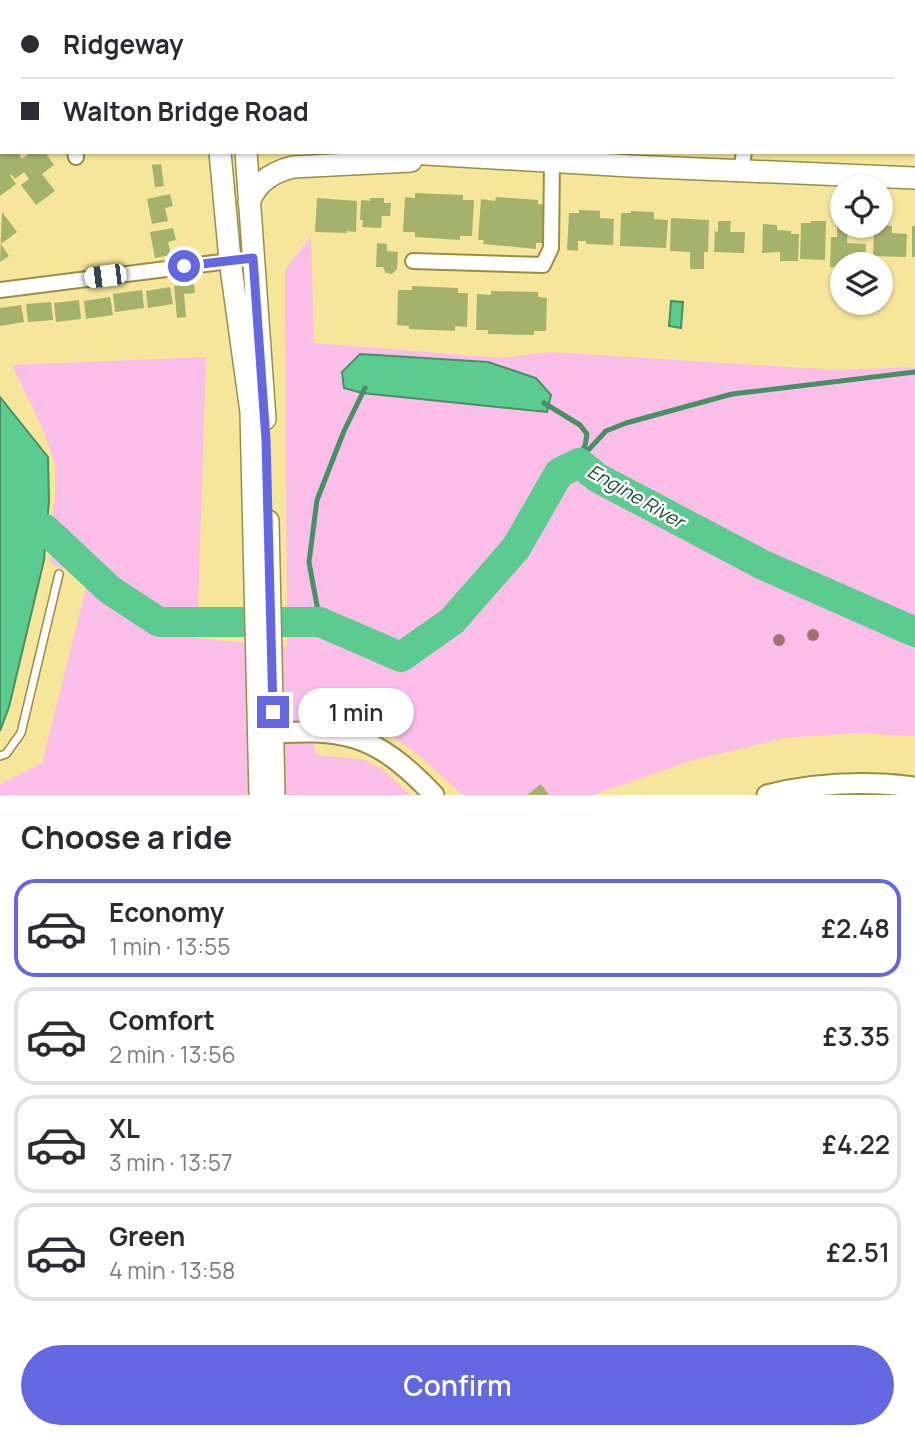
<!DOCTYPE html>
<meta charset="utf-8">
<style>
:root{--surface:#fff;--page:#f7f7f7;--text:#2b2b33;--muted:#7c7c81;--line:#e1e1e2;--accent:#6368e1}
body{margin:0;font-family:Manrope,sans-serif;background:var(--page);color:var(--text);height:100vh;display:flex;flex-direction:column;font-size:26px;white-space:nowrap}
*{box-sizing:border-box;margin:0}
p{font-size:23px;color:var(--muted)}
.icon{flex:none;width:38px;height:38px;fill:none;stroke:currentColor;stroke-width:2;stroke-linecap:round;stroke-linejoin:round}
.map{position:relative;height:795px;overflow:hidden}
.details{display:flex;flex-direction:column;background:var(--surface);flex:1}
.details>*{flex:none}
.banner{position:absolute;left:0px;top:0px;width:915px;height:154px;box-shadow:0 2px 5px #0004;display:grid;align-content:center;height:154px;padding:0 21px;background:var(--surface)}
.buttons{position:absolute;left:830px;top:175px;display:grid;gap:14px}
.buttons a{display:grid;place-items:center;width:63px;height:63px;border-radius:50%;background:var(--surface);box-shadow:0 2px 5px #0004;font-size:35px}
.end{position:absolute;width:32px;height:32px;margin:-16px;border:9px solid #6368e1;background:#fff;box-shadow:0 0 0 4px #fff}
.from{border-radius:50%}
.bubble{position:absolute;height:49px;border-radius:24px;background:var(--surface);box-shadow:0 2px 5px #0004;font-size:23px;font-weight:600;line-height:49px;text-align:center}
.car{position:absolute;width:21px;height:42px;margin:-21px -10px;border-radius:9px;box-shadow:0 0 5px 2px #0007;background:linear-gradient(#fff 24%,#345 0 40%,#fff 0 76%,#345 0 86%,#fff 0)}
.banner b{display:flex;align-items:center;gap:24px;height:66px;font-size:26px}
.banner b+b{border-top:2px solid var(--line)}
.banner i{width:18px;height:18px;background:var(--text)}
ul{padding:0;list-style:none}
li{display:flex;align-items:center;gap:21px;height:98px;margin:0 14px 10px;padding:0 7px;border:4px solid var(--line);border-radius:21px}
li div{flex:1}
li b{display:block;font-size:26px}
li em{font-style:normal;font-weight:600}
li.selected{border-color:var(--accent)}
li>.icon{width:63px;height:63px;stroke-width:1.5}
h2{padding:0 21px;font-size:32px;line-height:84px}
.primary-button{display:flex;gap:14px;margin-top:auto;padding:14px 21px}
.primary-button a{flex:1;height:80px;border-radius:42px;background:var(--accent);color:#fff;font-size:28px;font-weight:600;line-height:80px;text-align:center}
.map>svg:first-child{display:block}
</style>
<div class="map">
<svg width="915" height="795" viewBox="0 0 915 795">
<rect width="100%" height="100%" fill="#f6e69c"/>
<path fill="#fbbee9" d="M311,236L314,343L501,358L550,352L838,370L915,367V736L856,733L784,738L690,761L593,795H462C412,747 374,711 301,712L317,755L365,760L383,770L410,795H0V784L42,763L88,580L51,564L49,532L55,498V464L44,432L12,365L206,357L197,638L287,647L285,270Z"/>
<path fill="#5ccb8f" stroke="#459164" stroke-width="2" d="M671,301L683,302L681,328L669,326Z
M360,354L488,362L536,378L551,395L547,412L362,393L344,388L342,372Z
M0,397L48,457L49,501L44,560L9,707L0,731Z"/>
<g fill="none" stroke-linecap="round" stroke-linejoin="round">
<path stroke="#459164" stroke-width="5" d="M544,403L580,425L587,434L585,446L572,465
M579,463L580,459L606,431L626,423L732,394L915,372
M320,622L309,562L317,500L344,431L365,388"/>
<path stroke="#5ccb8f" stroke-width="30" d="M45,529L110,590L159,622H320L401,657L452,621L516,548L559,473L579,463L598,478L763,565L915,632"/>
</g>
<path fill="#a5b26c" d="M0,152H18L22,159L31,152H45L54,165L42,174L55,191L36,205L21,185L29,179L24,172L15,179L11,174L10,175L16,184L0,196Z
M161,164L164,186L155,187L152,165Z
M415,193L463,195V200H474L472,236H460V240L415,237V232H403L405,197L415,198Z
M170,194L173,206L165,208L168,221L152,224L147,199Z
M496,197L538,200V204L549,205L546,243H536V249L483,244L484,240H478L481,199L495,201Z
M317,198L357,201L356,232L347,231V233L315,232Z
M370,198H384V203H391L390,216H382L381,228L362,227L363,220H360L361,200L370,201Z
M579,210L600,211V218L614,219L613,245L586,244V241H578V251L567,250L569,213H579Z
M631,211L654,212V219L668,220L666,248L620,246L621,213H631Z
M2,212L17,232L1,244L9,256L0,262Z
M671,218L709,220L708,252H704V269H690V252L670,251Z
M718,221H731L730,232H745L744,253L714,252L715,231L718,232Z
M811,221H826L825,260L800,259L801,223H811Z
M763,224L777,225V230L791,231V234H799L798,261H780V252L762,253Z
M880,225L892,226V233L907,234L906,257L873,256L874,233H880Z
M837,226H848L847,243L866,244L865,264H842V268L830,267L831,237H837Z
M912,226H915V257H912Z
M173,228L176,240L168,242L171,255L155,258L150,232Z
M377,243L387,244V251L398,252L397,269L392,274L386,273L383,267H376Z
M194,284L195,293L184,294L186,317L177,318L174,286Z
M412,286L458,288V293H468L467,327L455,326V331L409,329V326L397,325L398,290H412Z
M170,287L173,304L148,308L146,291Z
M142,290L144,308L115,312L113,294Z
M491,291L538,292V297L547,298L546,331H534V335L488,334V330H476L477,294L491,295Z
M110,297L113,315L86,319L84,301Z
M79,300L81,319L56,322L54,303Z
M51,302L53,320L28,322L26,304Z
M21,305L24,322L0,326V308Z
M541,784L549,795H527Z"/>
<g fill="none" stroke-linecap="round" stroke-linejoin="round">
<defs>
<path id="lane" d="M0,756L6,754L21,733L59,574"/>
<path id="street" d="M70,2L71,0
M788,2V0
M0,135H2
M75,152L76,157
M741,171L744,152
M413,261L543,265L551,248L552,161
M0,290L253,258"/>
<path id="secondary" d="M258,734C343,728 373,731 434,795
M767,795C814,783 866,781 915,787"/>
<path id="primary" d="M129,0L131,2
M149,0L151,2
M235,0V2
M219,2V0
M220,152L230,260L251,412L260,795
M246,152L265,419
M392,152L630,166L915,178
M249,202C257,182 272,172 293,167L411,161
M268,521L274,795"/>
</defs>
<use href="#lane" stroke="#9c8d45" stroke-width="10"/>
<use href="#street" stroke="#9c8d45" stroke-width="18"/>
<use href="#secondary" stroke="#9c8d45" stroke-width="23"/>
<use href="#primary" stroke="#9c8d45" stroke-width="24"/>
<use href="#lane" stroke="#fff" stroke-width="7"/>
<use href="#street" stroke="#fff" stroke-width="14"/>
<use href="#secondary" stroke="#fff" stroke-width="19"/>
<use href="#primary" stroke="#fff" stroke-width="21"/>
</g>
<g fill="#a47173">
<circle cx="813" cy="635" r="6"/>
<circle cx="779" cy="640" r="6"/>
</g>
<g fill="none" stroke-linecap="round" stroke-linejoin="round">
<path stroke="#6368e1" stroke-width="9" d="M184,266L253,258L266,440L273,712"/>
</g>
<g text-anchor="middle" stroke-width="5" stroke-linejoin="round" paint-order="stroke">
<g font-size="19" font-style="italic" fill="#1b4930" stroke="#fff">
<text transform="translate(636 496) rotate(30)" y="7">Engine River</text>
</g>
</g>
</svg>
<div class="buttons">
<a><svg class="icon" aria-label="locate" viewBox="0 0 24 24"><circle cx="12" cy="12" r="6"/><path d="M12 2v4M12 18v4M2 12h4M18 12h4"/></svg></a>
<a><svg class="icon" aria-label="layers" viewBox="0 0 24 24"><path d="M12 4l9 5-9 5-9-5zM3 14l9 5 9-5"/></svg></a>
</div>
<i class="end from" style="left:184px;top:266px"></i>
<i class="end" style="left:273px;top:712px"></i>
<div class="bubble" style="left:298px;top:688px;width:116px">1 min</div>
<i class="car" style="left:105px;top:276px;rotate:263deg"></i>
<div class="banner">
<b><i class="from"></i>Ridgeway</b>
<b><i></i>Walton Bridge Road</b>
</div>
</div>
<section class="details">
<h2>Choose a ride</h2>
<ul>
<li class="selected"><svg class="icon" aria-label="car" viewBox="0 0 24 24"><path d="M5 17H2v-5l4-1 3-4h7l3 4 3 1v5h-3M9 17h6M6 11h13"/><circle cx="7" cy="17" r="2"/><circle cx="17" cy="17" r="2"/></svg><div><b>Economy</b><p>1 min · 13:55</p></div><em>£2.48</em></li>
<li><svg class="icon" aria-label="car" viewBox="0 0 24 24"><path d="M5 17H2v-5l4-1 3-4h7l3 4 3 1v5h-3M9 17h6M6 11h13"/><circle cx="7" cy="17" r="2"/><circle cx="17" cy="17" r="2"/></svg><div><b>Comfort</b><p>2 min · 13:56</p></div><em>£3.35</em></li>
<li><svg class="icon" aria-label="car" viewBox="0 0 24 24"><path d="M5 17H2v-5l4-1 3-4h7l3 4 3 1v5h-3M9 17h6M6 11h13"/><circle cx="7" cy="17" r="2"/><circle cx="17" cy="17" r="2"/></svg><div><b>XL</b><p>3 min · 13:57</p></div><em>£4.22</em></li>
<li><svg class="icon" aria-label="car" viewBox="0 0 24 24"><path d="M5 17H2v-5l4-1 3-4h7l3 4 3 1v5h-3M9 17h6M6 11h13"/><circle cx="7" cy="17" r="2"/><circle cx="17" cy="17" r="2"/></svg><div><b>Green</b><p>4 min · 13:58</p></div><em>£2.51</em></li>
</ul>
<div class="primary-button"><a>Confirm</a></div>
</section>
